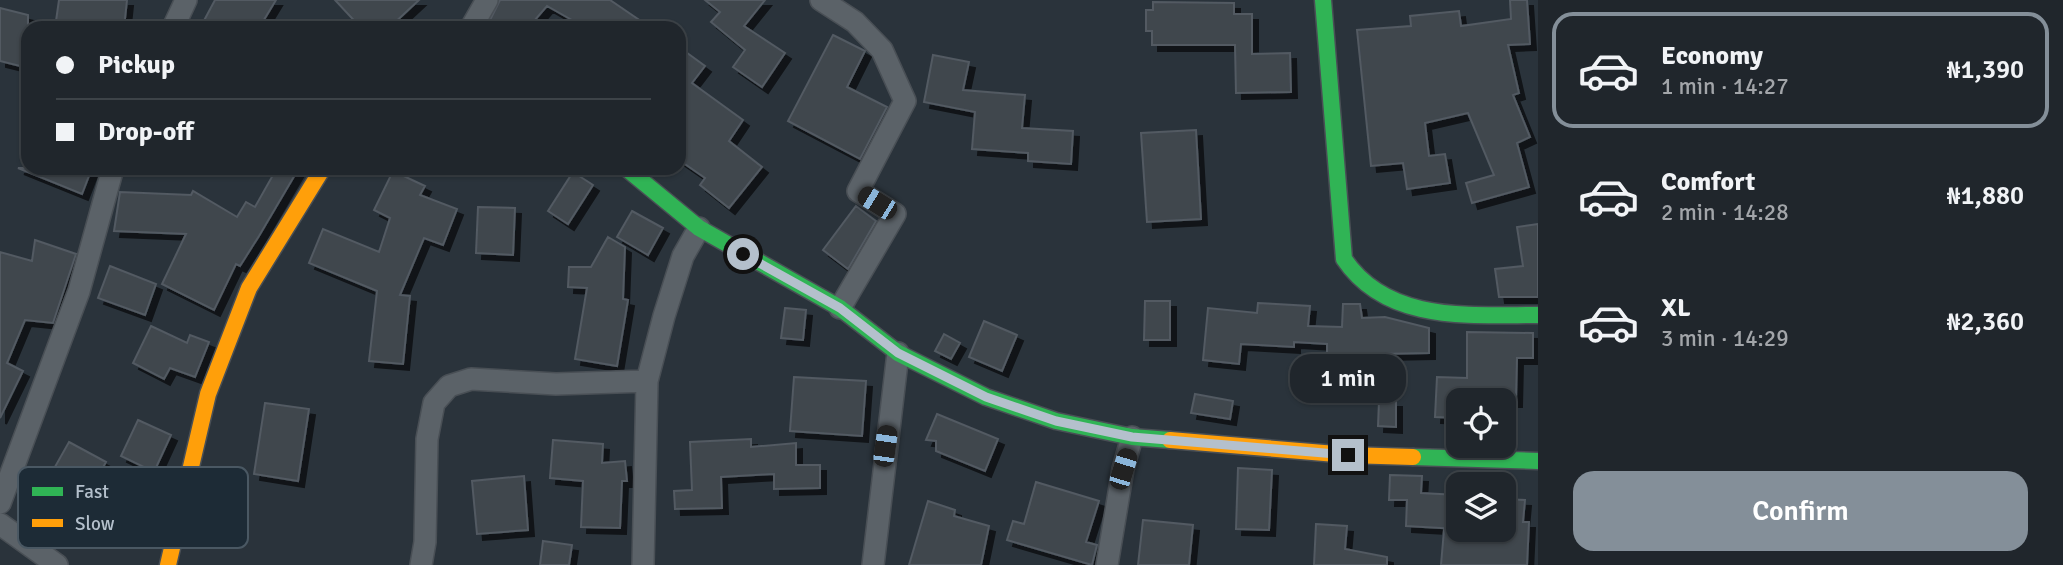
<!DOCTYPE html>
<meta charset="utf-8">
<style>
:root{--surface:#20262c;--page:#2d3238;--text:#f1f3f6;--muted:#a2a5a9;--line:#3d4348;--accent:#848f99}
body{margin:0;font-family:Signika,sans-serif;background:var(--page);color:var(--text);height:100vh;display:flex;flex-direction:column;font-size:26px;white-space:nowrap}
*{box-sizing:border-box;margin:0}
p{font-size:23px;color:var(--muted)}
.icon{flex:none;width:38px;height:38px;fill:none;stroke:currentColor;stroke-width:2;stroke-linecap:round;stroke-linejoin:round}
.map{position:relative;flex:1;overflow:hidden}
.panel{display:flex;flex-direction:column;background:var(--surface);width:525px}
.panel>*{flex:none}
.guide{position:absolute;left:21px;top:21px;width:665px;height:154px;border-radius:21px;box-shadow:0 2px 5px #0004,0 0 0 2px var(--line);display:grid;align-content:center;height:154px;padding:0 35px;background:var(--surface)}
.tools{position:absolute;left:1446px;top:388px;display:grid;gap:14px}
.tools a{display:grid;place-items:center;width:70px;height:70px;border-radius:14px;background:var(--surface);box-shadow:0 2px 5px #0004,0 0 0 2px var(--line);font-size:35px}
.end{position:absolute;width:32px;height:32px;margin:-16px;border:9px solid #b4c0cc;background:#111;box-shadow:0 0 0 4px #111}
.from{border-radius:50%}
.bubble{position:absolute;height:49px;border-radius:21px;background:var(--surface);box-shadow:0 2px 5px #0004,0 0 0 2px var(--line);font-size:23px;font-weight:600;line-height:49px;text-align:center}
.car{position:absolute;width:21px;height:42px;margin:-21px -10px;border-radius:9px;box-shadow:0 0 5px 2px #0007;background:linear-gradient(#222 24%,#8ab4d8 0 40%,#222 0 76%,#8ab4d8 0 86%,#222 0)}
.guide b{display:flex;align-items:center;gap:24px;height:66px;font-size:26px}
.guide b+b{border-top:2px solid var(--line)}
.guide i{width:18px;height:18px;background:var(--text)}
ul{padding:12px 0 0;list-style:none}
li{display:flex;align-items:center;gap:21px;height:116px;margin:0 14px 10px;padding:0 21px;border:4px solid transparent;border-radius:21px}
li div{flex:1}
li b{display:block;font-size:26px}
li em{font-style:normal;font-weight:600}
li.on{border-color:var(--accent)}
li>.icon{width:63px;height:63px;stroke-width:1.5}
.cta{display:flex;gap:14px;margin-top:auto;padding:14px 35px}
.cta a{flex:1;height:80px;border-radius:21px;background:var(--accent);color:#fff;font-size:28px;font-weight:600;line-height:80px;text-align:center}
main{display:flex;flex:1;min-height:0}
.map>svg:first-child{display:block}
</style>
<main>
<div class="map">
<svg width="1538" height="565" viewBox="0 0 1538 565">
<defs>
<filter id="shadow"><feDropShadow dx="6" dy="6" stdDeviation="0" flood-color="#0009"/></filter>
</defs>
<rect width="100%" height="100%" fill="#2a333b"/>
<path fill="#40474e" stroke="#525a62" stroke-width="2" filter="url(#shadow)" d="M59,0H127L124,28H55Z
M215,0H276L259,28H200Z
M335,0H419L389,28H361Z
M500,0H610L651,28H586L547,6L528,28H486Z
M705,0H765L744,26L785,53L762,87L733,67L745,50L711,22L720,12Z
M1510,0H1527L1530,44L1508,45L1519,93L1513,95L1530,137L1517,143L1529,187L1472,203L1466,183L1494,175L1468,113L1425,123L1429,156L1445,154L1450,183L1407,189L1403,163L1371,166L1357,30L1411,26L1410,16L1459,11L1461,26L1511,19Z
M1153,2L1234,3V14H1252V54L1290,53L1291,92L1236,93L1235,45H1152V31H1146V10H1153Z
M0,8L28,15V68L0,61Z
M833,35L865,51L847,87L887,107L860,159L788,121Z
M679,47L705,66L692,83L743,120L729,141L762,167L729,208L700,185L705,178L679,160Z
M933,55L969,62L963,90L1025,95L1022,128L1073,131L1071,164L1028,161V153L972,149L975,112L924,102Z
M1196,130L1201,219L1147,222L1141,133Z
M18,168H92L82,194Z
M277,168H299L259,236L240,266L236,264L214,310L162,284L186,234L114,231L120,192L191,195L193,191L237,217L246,202L255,207Z
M393,171L425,186L420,195L457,209L443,245L424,238L400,295L410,296L403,364L369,361L377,291L309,263L323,229L379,252L390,218L374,210Z
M573,172L593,185L568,224L548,211Z
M856,206L876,221L848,269L823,250Z
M478,207L515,208L513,255L476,253Z
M632,211L663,228L648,255L617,237Z
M1538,224V297H1499L1495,269L1523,266L1517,227Z
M608,237L625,247L623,299L628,300L617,366L575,359L587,288L568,287L569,267H591Z
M35,240L76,254L53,323L25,320L7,363L23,371L0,418V252L32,261Z
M110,266L156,284L145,315L98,298Z
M1145,301H1170V340H1144Z
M1258,303L1310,306L1308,326L1342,327L1343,304H1360L1362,318L1385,317L1429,328V353L1380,354L1379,361H1367V370L1336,369V361L1327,360V344L1294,342V347L1241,344L1239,364L1203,360L1208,308L1257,313Z
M785,308L806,310L803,340L781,338Z
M984,321L1017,335L1002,371L969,357Z
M151,326L187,343L190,335L209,342L195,377L170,368L164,379L133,363Z
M1467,332L1533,333V358H1517L1516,401H1458V418L1435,417L1437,377L1467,378Z
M944,334L960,343L951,359L935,351Z
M794,377L866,381L862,436L790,431Z
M1195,394L1233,401L1230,419L1191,413Z
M1379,401H1396V427L1378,426Z
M265,403L309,409L298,481L254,474Z
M937,414L998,439L985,471L936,451V441L926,440Z
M138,420L171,435L154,472L121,456Z
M751,439V447L796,443V465H820V488L774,489V474L721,477L722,508L675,509L674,491L692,490L690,442Z
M553,440L603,444L602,463L625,461L627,481H622L620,528L581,527L583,481L550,478Z
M69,442L106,462L66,534L29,513Z
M1238,468L1272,470L1269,530L1236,529Z
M1390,475L1422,476L1421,493L1458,495V529L1406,526L1407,500H1389Z
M524,476L528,530L477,534L472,481Z
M1036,482L1099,501L1086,542L1097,545L1092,565L1007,540L1013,521L1024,524Z
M1503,499L1525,500L1523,522H1529L1527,565H1441L1444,530H1503Z
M928,501L955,510L954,516L989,526L981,565H909Z
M1143,520L1193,525L1189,565H1138Z
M1316,524L1347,526L1345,549L1387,557V565H1314Z
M543,541L572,545L569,565H540Z"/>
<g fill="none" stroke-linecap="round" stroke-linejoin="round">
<defs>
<path id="street" d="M821,0L855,22L882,50L905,101L858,191L895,214L840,308
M173,28L186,0
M471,28L487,0
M0,503L79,291L113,168
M0,524L57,565
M421,565L425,542L427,439L434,403L449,386L471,379L556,384L647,381
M643,565L647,381L664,316L683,256L699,228
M873,565L898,353
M1107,565L1123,469L1132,437"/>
<path id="fast" d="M1323,0L1344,259C1387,323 1469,315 1538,315
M626,168L699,228L840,308L898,353L986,397L1056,421L1132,437L1170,440
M1413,457L1538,461"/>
<path id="slow" d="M1170,440L1348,455L1413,457
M168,565L208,394L249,288L323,168"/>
</defs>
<use href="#street" stroke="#494f55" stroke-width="24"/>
<use href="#fast" stroke="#494f55" stroke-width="19"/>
<use href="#slow" stroke="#494f55" stroke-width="19"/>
<use href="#street" stroke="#5b6268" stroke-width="21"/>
<use href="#fast" stroke="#30b455" stroke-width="16"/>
<use href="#slow" stroke="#ff9f0a" stroke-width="16"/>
</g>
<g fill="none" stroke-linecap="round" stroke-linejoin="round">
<path stroke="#b4c0cc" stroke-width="9" d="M743,254L840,308L898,353L986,397L1056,421L1132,437L1348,455"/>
</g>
<rect x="18" y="467" width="230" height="81" rx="10" fill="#1d2b36" stroke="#4a5863" stroke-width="2"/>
<rect x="32" y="487" width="31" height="9" fill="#30b455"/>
<rect x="32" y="519" width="31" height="8" fill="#ff9f0a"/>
<g font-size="19" fill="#b4c0cc">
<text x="75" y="498">Fast</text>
<text x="75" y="530">Slow</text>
</g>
</svg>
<div class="tools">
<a><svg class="icon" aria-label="locate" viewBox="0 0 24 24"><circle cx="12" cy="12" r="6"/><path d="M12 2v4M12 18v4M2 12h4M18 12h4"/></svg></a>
<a><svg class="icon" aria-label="layers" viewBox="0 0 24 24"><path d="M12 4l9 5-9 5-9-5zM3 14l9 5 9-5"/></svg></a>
</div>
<i class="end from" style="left:743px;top:254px"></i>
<i class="end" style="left:1348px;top:455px"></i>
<div class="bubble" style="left:1290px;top:354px;width:116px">1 min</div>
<i class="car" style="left:877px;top:203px;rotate:302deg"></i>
<i class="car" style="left:885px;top:446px;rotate:8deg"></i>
<i class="car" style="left:1123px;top:469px;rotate:17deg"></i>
<div class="guide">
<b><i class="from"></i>Pickup</b>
<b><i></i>Drop-off</b>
</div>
</div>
<section class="panel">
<ul>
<li class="on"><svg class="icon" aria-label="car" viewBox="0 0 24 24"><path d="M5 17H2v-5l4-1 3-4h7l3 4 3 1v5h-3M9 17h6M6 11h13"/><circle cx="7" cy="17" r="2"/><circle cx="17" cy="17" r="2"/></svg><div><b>Economy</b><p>1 min · 14:27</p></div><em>₦1,390</em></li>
<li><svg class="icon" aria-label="car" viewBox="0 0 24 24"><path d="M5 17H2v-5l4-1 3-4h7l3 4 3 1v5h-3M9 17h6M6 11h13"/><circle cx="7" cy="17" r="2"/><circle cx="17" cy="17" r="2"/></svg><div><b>Comfort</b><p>2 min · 14:28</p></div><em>₦1,880</em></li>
<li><svg class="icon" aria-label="car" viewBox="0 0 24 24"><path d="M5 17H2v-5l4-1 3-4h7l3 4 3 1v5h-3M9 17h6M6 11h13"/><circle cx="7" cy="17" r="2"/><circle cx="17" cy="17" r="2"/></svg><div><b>XL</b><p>3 min · 14:29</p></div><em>₦2,360</em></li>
</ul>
<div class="cta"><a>Confirm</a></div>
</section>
</main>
